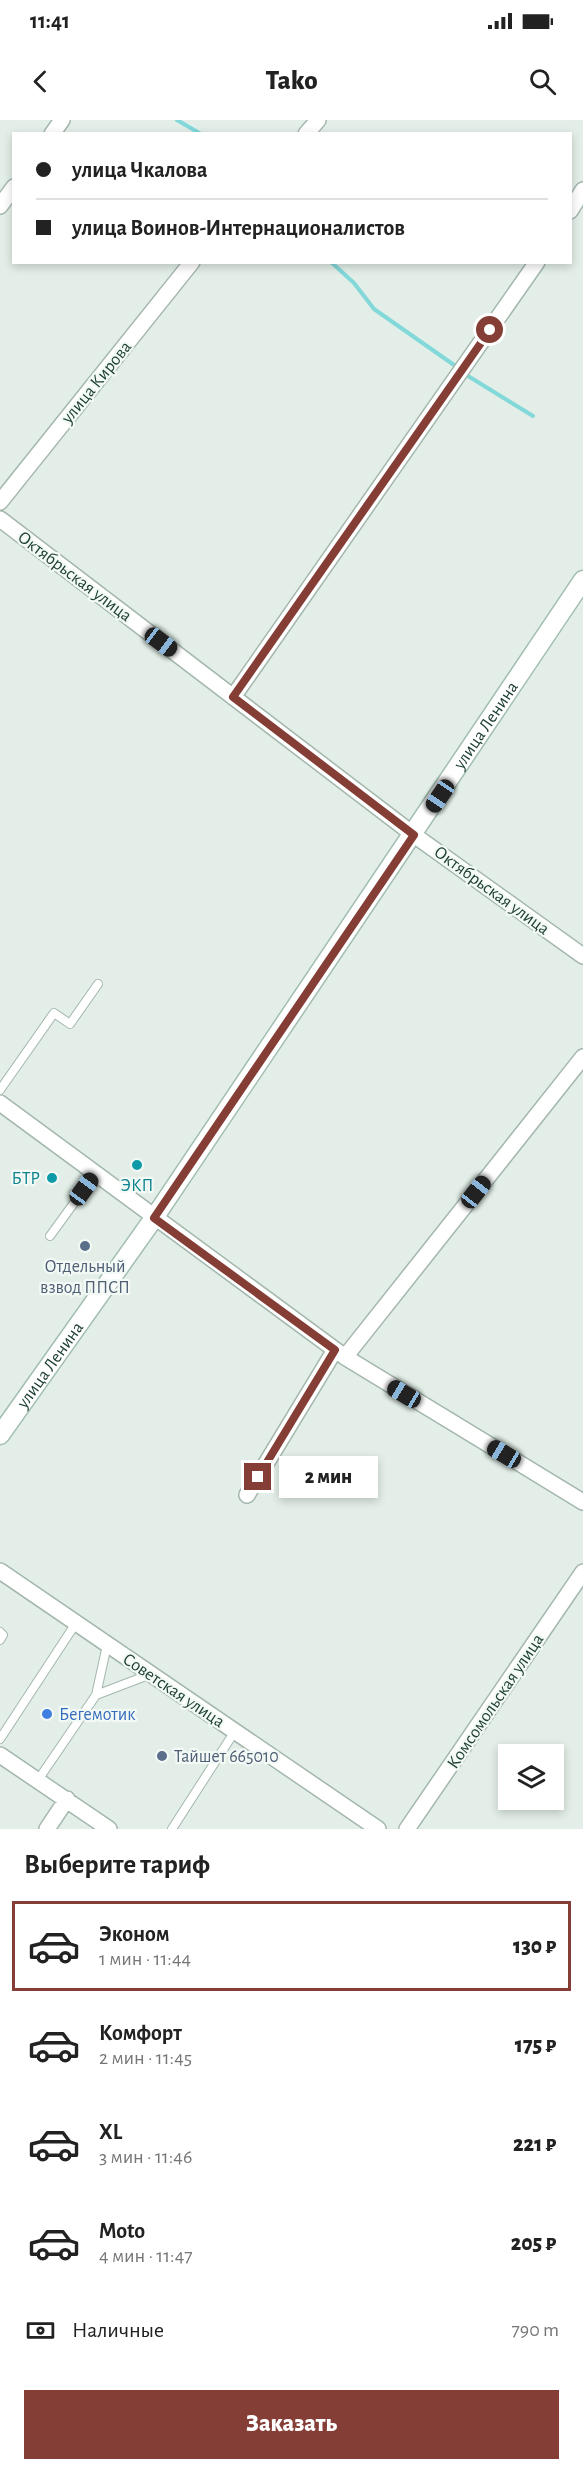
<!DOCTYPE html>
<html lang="ru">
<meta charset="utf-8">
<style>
:root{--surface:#fff;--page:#f2f2f2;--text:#222;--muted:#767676;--line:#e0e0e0;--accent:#853e36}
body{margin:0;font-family:"Alegreya Sans",sans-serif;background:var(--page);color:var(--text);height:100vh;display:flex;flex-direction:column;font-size:22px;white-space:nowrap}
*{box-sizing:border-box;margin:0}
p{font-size:20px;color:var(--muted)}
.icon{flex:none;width:33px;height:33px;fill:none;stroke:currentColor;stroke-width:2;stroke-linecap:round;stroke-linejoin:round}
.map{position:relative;height:1709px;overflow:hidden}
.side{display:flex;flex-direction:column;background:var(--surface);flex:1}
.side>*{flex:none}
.top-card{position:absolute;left:12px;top:12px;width:560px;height:132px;border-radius:0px;box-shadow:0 3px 9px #0003;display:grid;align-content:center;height:132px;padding:0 24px;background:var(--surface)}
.tools{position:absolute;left:498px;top:1624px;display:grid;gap:12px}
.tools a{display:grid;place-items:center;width:66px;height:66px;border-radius:0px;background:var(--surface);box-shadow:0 3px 9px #0003;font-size:30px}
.end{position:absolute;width:27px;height:27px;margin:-14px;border:8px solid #853e36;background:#fff;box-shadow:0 0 0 3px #fff}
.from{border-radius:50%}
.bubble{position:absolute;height:42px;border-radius:0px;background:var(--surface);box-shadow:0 3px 9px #0003;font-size:20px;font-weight:800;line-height:42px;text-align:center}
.car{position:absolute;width:18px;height:36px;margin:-18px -9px;border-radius:8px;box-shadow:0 0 4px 2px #0007;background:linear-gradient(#222 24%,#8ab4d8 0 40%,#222 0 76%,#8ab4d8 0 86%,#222 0)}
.top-card b{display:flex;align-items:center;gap:21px;height:57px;font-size:22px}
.top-card b+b{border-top:2px solid var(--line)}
.top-card i{width:15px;height:15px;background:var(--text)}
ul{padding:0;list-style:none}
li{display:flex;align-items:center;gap:18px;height:90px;margin:0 12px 9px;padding:0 12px;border:3px solid transparent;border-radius:0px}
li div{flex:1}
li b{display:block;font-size:22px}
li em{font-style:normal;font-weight:800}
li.selected{border-color:var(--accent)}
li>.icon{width:54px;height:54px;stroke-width:1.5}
h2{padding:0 24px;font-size:27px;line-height:72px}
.pay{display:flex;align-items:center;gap:15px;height:66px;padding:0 24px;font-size:22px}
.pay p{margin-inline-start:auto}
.cta{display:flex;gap:12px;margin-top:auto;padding:12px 24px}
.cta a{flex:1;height:69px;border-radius:0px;background:var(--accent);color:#fff;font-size:24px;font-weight:800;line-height:69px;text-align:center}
.status{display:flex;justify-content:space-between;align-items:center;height:42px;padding:0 30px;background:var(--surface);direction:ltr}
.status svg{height:16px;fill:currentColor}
header{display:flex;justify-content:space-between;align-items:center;height:78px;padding:0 24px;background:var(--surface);font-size:27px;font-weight:800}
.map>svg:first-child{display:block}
</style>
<div class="status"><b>11:41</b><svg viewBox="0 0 49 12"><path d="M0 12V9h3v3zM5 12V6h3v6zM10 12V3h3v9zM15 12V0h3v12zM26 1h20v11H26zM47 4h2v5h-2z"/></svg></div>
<header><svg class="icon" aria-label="back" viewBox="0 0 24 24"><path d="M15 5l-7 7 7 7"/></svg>Tako<svg class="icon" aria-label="search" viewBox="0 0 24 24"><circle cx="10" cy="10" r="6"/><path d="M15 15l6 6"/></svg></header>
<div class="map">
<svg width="583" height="1709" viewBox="0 0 583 1709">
<rect width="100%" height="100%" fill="#e2eee7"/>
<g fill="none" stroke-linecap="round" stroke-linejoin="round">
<path stroke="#83d8d9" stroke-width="4" d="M177,0L201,14
M331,142L354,163L374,189L454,245
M468,256L533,296"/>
<defs>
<path id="service" d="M0,970L54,893L70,904L98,864
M50,1116L95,1054
M0,1512L3,1515L0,1520
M96,1575L151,1554
M0,1619L76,1503
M38,1660L96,1575L107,1525
M172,1709L235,1611"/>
<path id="minor" d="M52,14L62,0
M306,14L318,0
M0,86L14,67
M570,91L583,70
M0,382L192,142
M0,399L414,715L583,836
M233,577L537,142
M0,983L345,1237L583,1382
M345,1237L583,937
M247,1375L335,1230
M0,1451L378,1709
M0,1635L109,1709
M47,1709L67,1679
M407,1709L583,1452"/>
<g id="secondary">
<path id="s1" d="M0,1315L154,1098L583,460"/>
</g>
</defs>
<use href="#service" stroke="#a4b7ad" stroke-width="10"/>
<use href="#minor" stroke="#a4b7ad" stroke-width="18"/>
<use href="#secondary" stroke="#a1beb0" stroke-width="21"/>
<use href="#service" stroke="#fff" stroke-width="8"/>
<use href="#minor" stroke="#fff" stroke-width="15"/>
<use href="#secondary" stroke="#fff" stroke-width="18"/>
</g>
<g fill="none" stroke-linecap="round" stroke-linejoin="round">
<path stroke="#853e36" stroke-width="8" d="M258,1357L335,1230L154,1098L414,715L233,577L490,210"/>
</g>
<g fill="#0f9aa8" stroke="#f3faf5" stroke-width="2">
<circle cx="137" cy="1045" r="6"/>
<circle cx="52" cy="1058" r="6"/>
</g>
<g fill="#5c6f8a" stroke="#f3faf5" stroke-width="2">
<circle cx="85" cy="1126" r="6"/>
<circle cx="162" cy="1636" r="6"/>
</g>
<circle fill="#3f7fe0" stroke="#f3faf5" stroke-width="2" cx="47" cy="1594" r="6"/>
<g text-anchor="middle" stroke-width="4.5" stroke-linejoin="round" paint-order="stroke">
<g font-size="18" fill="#1f4133" stroke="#f3faf5">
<text transform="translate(96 262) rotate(-51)" y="6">улица Кирова</text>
<text transform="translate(75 456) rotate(37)" y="6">Октябрьская улица</text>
<text dy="6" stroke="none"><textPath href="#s1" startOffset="860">улица Ленина</textPath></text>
<text transform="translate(492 770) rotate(36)" y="6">Октябрьская улица</text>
<text dy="6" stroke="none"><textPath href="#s1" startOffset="86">улица Ленина</textPath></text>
<text transform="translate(174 1570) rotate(34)" y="6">Советская улица</text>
<text transform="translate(495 1581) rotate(-56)" y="6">Комсомольская улица</text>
</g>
<g font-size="18" fill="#0d838f" stroke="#f3faf5" text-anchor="end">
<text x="40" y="1064">БТР</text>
<text x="137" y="1071" text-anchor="middle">ЭКП</text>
</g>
<g font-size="18" fill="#4e5e75" stroke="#f3faf5">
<text x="85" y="1152">Отдельный<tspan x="85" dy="21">взвод ППСП</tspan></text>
<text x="174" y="1642" text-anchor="start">Тайшет 665010</text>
</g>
<g font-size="18" fill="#366cbe" stroke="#f3faf5" text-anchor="start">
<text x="59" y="1600">Бегемотик</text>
</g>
</g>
</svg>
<div class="tools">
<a><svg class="icon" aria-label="layers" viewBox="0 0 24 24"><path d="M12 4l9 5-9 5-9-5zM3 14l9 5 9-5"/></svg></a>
</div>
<i class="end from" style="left:490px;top:210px"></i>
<i class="end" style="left:258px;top:1357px"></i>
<div class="bubble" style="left:279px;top:1336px;width:99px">2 мин</div>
<i class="car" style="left:161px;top:522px;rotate:127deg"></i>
<i class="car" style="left:440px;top:676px;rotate:214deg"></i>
<i class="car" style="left:84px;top:1069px;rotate:36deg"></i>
<i class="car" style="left:476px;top:1072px;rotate:38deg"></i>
<i class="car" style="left:404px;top:1274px;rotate:301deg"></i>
<i class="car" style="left:504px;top:1334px;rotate:301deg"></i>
<div class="top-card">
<b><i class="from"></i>улица Чкалова</b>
<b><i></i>улица Воинов-Интернационалистов</b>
</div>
</div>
<section class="side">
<h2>Выберите тариф</h2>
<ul>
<li class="selected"><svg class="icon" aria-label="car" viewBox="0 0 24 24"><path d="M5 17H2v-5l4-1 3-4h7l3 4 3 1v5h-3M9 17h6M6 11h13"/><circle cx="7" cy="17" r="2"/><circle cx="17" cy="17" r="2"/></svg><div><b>Эконом</b><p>1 мин · 11:44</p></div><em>130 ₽</em></li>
<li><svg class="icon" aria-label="car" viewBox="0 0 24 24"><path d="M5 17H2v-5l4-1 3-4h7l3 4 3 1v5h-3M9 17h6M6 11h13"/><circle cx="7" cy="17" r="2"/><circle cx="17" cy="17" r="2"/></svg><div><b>Комфорт</b><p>2 мин · 11:45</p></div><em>175 ₽</em></li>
<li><svg class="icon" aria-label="car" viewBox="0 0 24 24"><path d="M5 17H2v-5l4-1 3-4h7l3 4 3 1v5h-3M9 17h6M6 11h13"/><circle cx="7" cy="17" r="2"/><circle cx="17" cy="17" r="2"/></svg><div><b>XL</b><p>3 мин · 11:46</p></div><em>221 ₽</em></li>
<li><svg class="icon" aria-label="car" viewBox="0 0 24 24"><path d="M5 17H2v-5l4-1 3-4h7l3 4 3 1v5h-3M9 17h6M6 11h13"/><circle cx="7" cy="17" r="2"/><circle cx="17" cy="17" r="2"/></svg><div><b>Moto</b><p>4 мин · 11:47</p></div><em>205 ₽</em></li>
</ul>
<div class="pay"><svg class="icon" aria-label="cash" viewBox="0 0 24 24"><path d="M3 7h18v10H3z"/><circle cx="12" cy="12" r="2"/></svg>Наличные<p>790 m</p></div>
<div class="cta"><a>Заказать</a></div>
</section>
